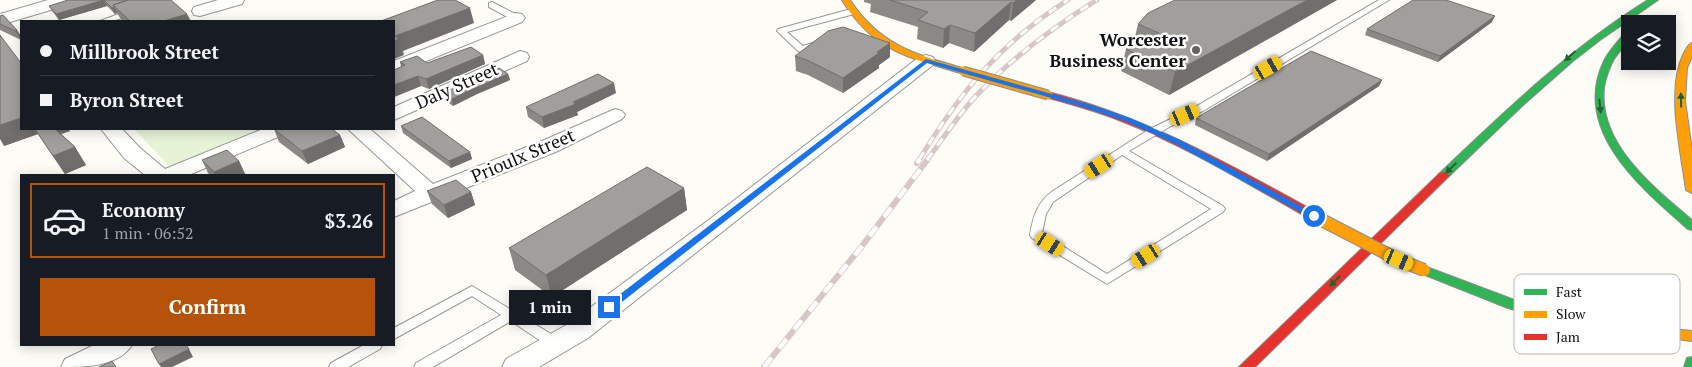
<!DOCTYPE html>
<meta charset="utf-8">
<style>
:root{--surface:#171b24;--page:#20242c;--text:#f1f3f6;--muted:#9ea1a6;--line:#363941;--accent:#b45309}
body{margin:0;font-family:"PT Serif",serif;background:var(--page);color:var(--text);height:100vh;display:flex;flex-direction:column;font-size:19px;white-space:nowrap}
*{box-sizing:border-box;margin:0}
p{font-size:16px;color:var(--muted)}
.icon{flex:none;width:28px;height:28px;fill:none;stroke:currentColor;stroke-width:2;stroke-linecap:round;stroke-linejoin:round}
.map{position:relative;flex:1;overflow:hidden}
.side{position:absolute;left:20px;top:174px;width:375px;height:172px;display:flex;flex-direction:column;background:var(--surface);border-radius:0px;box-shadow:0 2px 12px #0003}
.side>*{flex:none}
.guide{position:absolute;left:20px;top:20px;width:375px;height:110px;border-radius:0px;box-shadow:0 2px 12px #0003;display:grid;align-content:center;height:110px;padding:0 20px;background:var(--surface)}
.controls{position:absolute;left:1621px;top:15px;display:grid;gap:10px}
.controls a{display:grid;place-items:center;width:55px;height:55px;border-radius:0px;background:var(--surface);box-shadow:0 2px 12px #0003;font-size:25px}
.end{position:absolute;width:22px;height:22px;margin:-11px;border:6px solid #1a73e8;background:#fff;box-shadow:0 0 0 2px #fff}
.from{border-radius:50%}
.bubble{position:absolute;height:35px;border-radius:0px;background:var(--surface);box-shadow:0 2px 12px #0003;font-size:16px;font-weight:800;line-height:35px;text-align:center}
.car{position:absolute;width:15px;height:30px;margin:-15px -8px;border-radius:6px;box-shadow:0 0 4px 1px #0007;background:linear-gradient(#f5c518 24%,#345 0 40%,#f5c518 0 76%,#345 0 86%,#f5c518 0)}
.guide b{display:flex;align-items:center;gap:18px;height:48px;font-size:19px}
.guide b+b{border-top:1px solid var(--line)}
.guide i{width:12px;height:12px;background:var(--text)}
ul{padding:9px 0 0;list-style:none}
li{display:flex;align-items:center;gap:15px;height:75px;margin:0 10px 8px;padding:0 10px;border:2px solid var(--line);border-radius:0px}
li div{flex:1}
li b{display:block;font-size:19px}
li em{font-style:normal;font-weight:800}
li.selected{border-color:var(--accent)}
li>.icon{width:45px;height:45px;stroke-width:1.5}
.primary-button{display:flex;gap:10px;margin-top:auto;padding:10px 20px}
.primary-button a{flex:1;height:58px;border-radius:0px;background:var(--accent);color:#fff;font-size:20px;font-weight:800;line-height:58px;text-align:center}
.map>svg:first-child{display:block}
</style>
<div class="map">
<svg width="1692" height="367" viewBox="0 0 1692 367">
<rect width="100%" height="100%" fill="#fdfcf7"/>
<path fill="#e7f3d7" d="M134,129H267L172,169Z"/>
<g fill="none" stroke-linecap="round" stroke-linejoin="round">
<defs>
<path id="lane" d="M1379,0H1389L1203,111L1171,126L1129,151L1223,206L1225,209L1223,212L1107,284L1032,238L1030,235C1033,217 1037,202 1053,191L1148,130L1195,107ZM1122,155L1211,209L1107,274L1042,233L1046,214L1053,202Z
M492,2L519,16L520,18L516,21L513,20L489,7V3Z
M132,9L135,10V14L112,21H100Z
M851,9L855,12L854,14L787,32L803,46L822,40L827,43L825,45L801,52L798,51L777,31L778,29Z
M472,286L561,340L563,344L561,348L556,349L551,348L511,321L433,367H414L416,363L501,315L472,296L394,339V328Z
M364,345H382L380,349L348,367H329L331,363Z"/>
<path id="street" d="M48,0H73L71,4L0,25V14Z
M218,0H244L242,4L200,16L194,15L192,11L194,7Z
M516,13L522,14L525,18L522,22L394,74V61Z
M520,51L527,53L529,57L527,61L394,120V107Z
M926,55L933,57L935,61L933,65L588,338L539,367H502L506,359L568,324L710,219L919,57Z
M615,109L622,111L625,115L622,119L558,151L394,217V201L415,191L348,129H370L433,184L542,141Z
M101,129H122L140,148L165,169L263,129H290L287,133L189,175H145L124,158Z
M94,345H132C118,367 85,367 61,367L65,359Z"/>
<path id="fast" d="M1648,0H1658L1600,40L1573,61L1522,106L1448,177H1440L1438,175L1440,173C1506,110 1571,48 1648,0Z
M1630,29C1630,42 1621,48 1614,59C1610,66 1605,79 1604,88C1598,144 1654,188 1692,220V230L1688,229C1641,188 1571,130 1604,61C1609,50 1620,40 1627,30Z
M1424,266L1517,301L1557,312L1622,324L1627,326L1629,329L1627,332L1622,334L1557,322L1508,308L1420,273L1418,270L1420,267Z
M1692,357V367H1684L1687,358Z"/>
<path id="slow" d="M842,0H850C880,46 917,55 966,69L968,71L963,74L960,73C906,57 873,50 842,0Z
M1692,43V56L1687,68L1685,101L1692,150V193L1686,190C1681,151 1666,91 1683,55C1686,50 1687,45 1692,43Z
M1622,324L1692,331V341L1617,332L1615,329L1617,326Z"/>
<path id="jam" d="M1048,92C1147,117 1230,165 1318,213L1320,216L1314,220L1310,219C1248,184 1187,146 1121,121C1096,111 1070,104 1045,97L1043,95Z
M1444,172L1450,175L1448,177L1255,367H1239L1440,173Z"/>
</defs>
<use href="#lane" stroke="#979795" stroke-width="2"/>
<use href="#street" stroke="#979795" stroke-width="2"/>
<use href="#fast" stroke="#8e8d8b" stroke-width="2"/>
<use href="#slow" stroke="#8e8d8b" stroke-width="2"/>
<use href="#jam" stroke="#8e8d8b" stroke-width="2"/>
<use href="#lane" fill="#fffffe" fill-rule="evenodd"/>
<use href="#street" fill="#fffffe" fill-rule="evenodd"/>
<use href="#fast" fill="#30b455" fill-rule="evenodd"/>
<use href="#slow" fill="#ff9f0a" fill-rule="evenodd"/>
<use href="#jam" fill="#e5322d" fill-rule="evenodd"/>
<defs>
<path id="rail-far1" d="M919,160C961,91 999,44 1068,0
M927,160C942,140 957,117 974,98C1010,59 1052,28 1097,0"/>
<path id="rail" d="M917,163L920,159
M764,367L862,246L928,159"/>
</defs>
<use href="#rail-far1" stroke="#d9c6c7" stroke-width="5"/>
<use href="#rail" stroke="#d9c6c7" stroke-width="6"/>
<use href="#rail-far1" stroke="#fff" stroke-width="3" stroke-dasharray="9" stroke-linecap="butt"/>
<use href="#rail" stroke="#fff" stroke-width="4.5" stroke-dasharray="12" stroke-linecap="butt"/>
<defs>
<path id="slow-bridge-far1" d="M963,71L1048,95"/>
<path id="slow-bridge" d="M1314,216L1399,260L1424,270"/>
</defs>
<use href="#slow-bridge-far1" stroke="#8e8d8b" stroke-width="11" stroke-linecap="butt"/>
<use href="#slow-bridge" stroke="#8e8d8b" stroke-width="14" stroke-linecap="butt"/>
<use href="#slow-bridge-far1" stroke="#ff9f0a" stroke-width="9"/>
<use href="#slow-bridge" stroke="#ff9f0a" stroke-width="12"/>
</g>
<path fill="#8a8986" d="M68,0H171L191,21H122L117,13L115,14L107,6L59,20L52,11L49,6Z
M864,0H1036L1011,21L1009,20L974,52L949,43L943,48L917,39L918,27L870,12L871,4L864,2Z
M1337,0L1169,95L1121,71L1126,49L1133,45L1138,24Z
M3,15L21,36V40L0,30V16Z
M1492,22L1438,62L1365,35L1367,29Z
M890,43V57L879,65V68L843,93L808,75L796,71L795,56Z
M483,55L485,64L429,89L421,86L394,97V70L401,67L400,62L427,63Z
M508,74L510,80L477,94L453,106L445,100L443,93Z
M1382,80L1379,86L1267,161L1195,125L1196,118Z
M616,93L577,112L578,115L544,128L528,117L526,107Z
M401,126L470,152L472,159L451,168L403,133Z
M21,129H68L70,131L61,134L75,147L86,165L65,174L38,134L4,146Z
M274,129L340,135L345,147L308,164L279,142Z
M202,160L239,161L245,174L242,175H210L208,173Z
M684,188L687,210L552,297L515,270L509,248Z
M427,191L471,192L475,205L448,218L432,204Z"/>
<path fill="#716f6d" d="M104,0L107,6L59,20L56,14Z
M1017,0H1036L1011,21L1013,3Z
M1307,0H1337L1169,95L1175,72Z
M1011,2L1009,20L974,52L975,33Z
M114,7L117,13L115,14L112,8Z
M470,8L474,23L403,51L404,55L394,59V41L395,36Z
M187,14L191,21H164Z
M1495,16L1492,22L1438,62L1440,56Z
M950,25L949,43L943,48L944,29Z
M17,30L21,36V40L16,31Z
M890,43V57L879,65V68L843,93V78Z
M483,55L485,64L429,89L426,79Z
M508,74L510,80L477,94L453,106L452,99L475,88Z
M418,76L421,86L394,97V85Z
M1382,80L1379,86L1267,161L1269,154Z
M614,83L616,93L577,112L578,115L544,128L542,117Z
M21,118V129H34L38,134L4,146L0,139V125Z
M50,129H68L70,131L55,136Z
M340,135L345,147L308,164L302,151Z
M75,147L86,165L65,174L53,156Z
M470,152L472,159L451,168L449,161Z
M239,161L245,174L242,175H215L214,172Z
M684,188L687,210L552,297L546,275Z
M471,192L475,205L448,218L444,205Z
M189,349L193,357L172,367H161L159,364Z"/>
<path fill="#a19f9c" stroke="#716f6d" d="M68,0H128L113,5L114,7L112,8L104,0L56,14L49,6Z
M128,0H171L187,14L164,21H130L113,5Z
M438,0H455L470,8L395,36L399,39L394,41V21H381Z
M890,0H1017L1013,3L1011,2L975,33L950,25L944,29L918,20L928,12Z
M1175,0H1307L1175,72L1126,49L1159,33L1138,24L1148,13Z
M1413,0H1446L1495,16L1440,56L1367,29Z
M3,15L17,30L16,31L0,24V16Z
M843,27L890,43L877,52L879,53L843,78L807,60L795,56L828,31Z
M0,35L21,63V118L0,125Z
M471,47L483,55L426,79L418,76L394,85V70L405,65L400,62L417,56L427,63Z
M1311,51L1382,80L1269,154L1196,118Z
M499,68L508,74L475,88L452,99L443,93Z
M598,74L614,83L573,102L576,104L542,117L526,107Z
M422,117L470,152L449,161L401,126Z
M35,129H55L75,147L53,156Z
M274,129H332L340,135L302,151Z
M227,150L239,161L214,172L202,160Z
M647,167L684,188L546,275L509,248Z
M456,180L471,192L444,205L427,191Z
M159,345H186L189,349L159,364L151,349Z
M112,361L116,367H99Z"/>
<defs><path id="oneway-solid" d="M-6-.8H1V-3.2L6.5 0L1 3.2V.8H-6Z" transform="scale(1.25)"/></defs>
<g fill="#206233">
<use href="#oneway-solid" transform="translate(1570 56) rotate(138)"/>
<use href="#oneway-solid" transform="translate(1681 100) rotate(-91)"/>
<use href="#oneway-solid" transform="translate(1600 106) rotate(84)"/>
<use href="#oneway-solid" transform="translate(1451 168) rotate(136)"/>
<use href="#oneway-solid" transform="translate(1335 281) rotate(136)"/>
</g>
<path fill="#1a73e8" d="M926,59L1088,104L1130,118L1180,140L1319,216L1314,218H1311L1174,143L1125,121L1083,107L927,63L613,309H606V305Z"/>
<circle fill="#646362" stroke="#fff" stroke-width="2" cx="1196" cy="50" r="5"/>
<g text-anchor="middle" stroke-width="5" stroke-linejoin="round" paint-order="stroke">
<g font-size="18" font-weight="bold" fill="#111" stroke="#fff" text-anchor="end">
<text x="1186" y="46">Worcester<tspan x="1186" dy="21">Business Center</tspan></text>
</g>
<g font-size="18" fill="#111" stroke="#fff">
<text transform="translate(457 86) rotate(-24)" y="6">Daly Street</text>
<text transform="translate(523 156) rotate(-23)" y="6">Prioulx Street</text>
</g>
</g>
<rect x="1514" y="274" width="166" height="80" rx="8" fill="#fff" stroke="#b8b8b8" stroke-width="1"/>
<rect x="1524" y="289" width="23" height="6" fill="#30b455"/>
<rect x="1524" y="311" width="23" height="7" fill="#ff9f0a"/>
<rect x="1524" y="334" width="23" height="6" fill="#e5322d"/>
<g font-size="14" fill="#111">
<text x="1556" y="297">Fast</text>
<text x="1556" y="319">Slow</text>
<text x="1556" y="342">Jam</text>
</g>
</svg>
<div class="controls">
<a><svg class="icon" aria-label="layers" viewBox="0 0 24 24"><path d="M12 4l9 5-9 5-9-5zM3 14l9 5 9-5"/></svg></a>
</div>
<i class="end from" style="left:1314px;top:216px"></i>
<i class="end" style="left:609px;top:307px"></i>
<div class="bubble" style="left:509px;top:290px;width:82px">1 min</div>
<i class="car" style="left:1268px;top:68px;rotate:60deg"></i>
<i class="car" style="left:1185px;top:115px;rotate:67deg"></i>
<i class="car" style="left:1099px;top:166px;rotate:237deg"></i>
<i class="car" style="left:1050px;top:244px;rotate:122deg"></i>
<i class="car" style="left:1146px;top:256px;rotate:238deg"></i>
<i class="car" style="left:1399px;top:260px;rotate:113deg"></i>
<div class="guide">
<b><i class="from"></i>Millbrook Street</b>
<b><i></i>Byron Street</b>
</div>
<section class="side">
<ul>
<li class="selected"><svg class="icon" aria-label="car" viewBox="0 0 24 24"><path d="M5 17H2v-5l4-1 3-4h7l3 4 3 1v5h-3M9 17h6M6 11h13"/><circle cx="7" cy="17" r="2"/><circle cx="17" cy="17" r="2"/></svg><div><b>Economy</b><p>1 min · 06:52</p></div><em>$3.26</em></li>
</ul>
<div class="primary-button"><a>Confirm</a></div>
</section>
</div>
